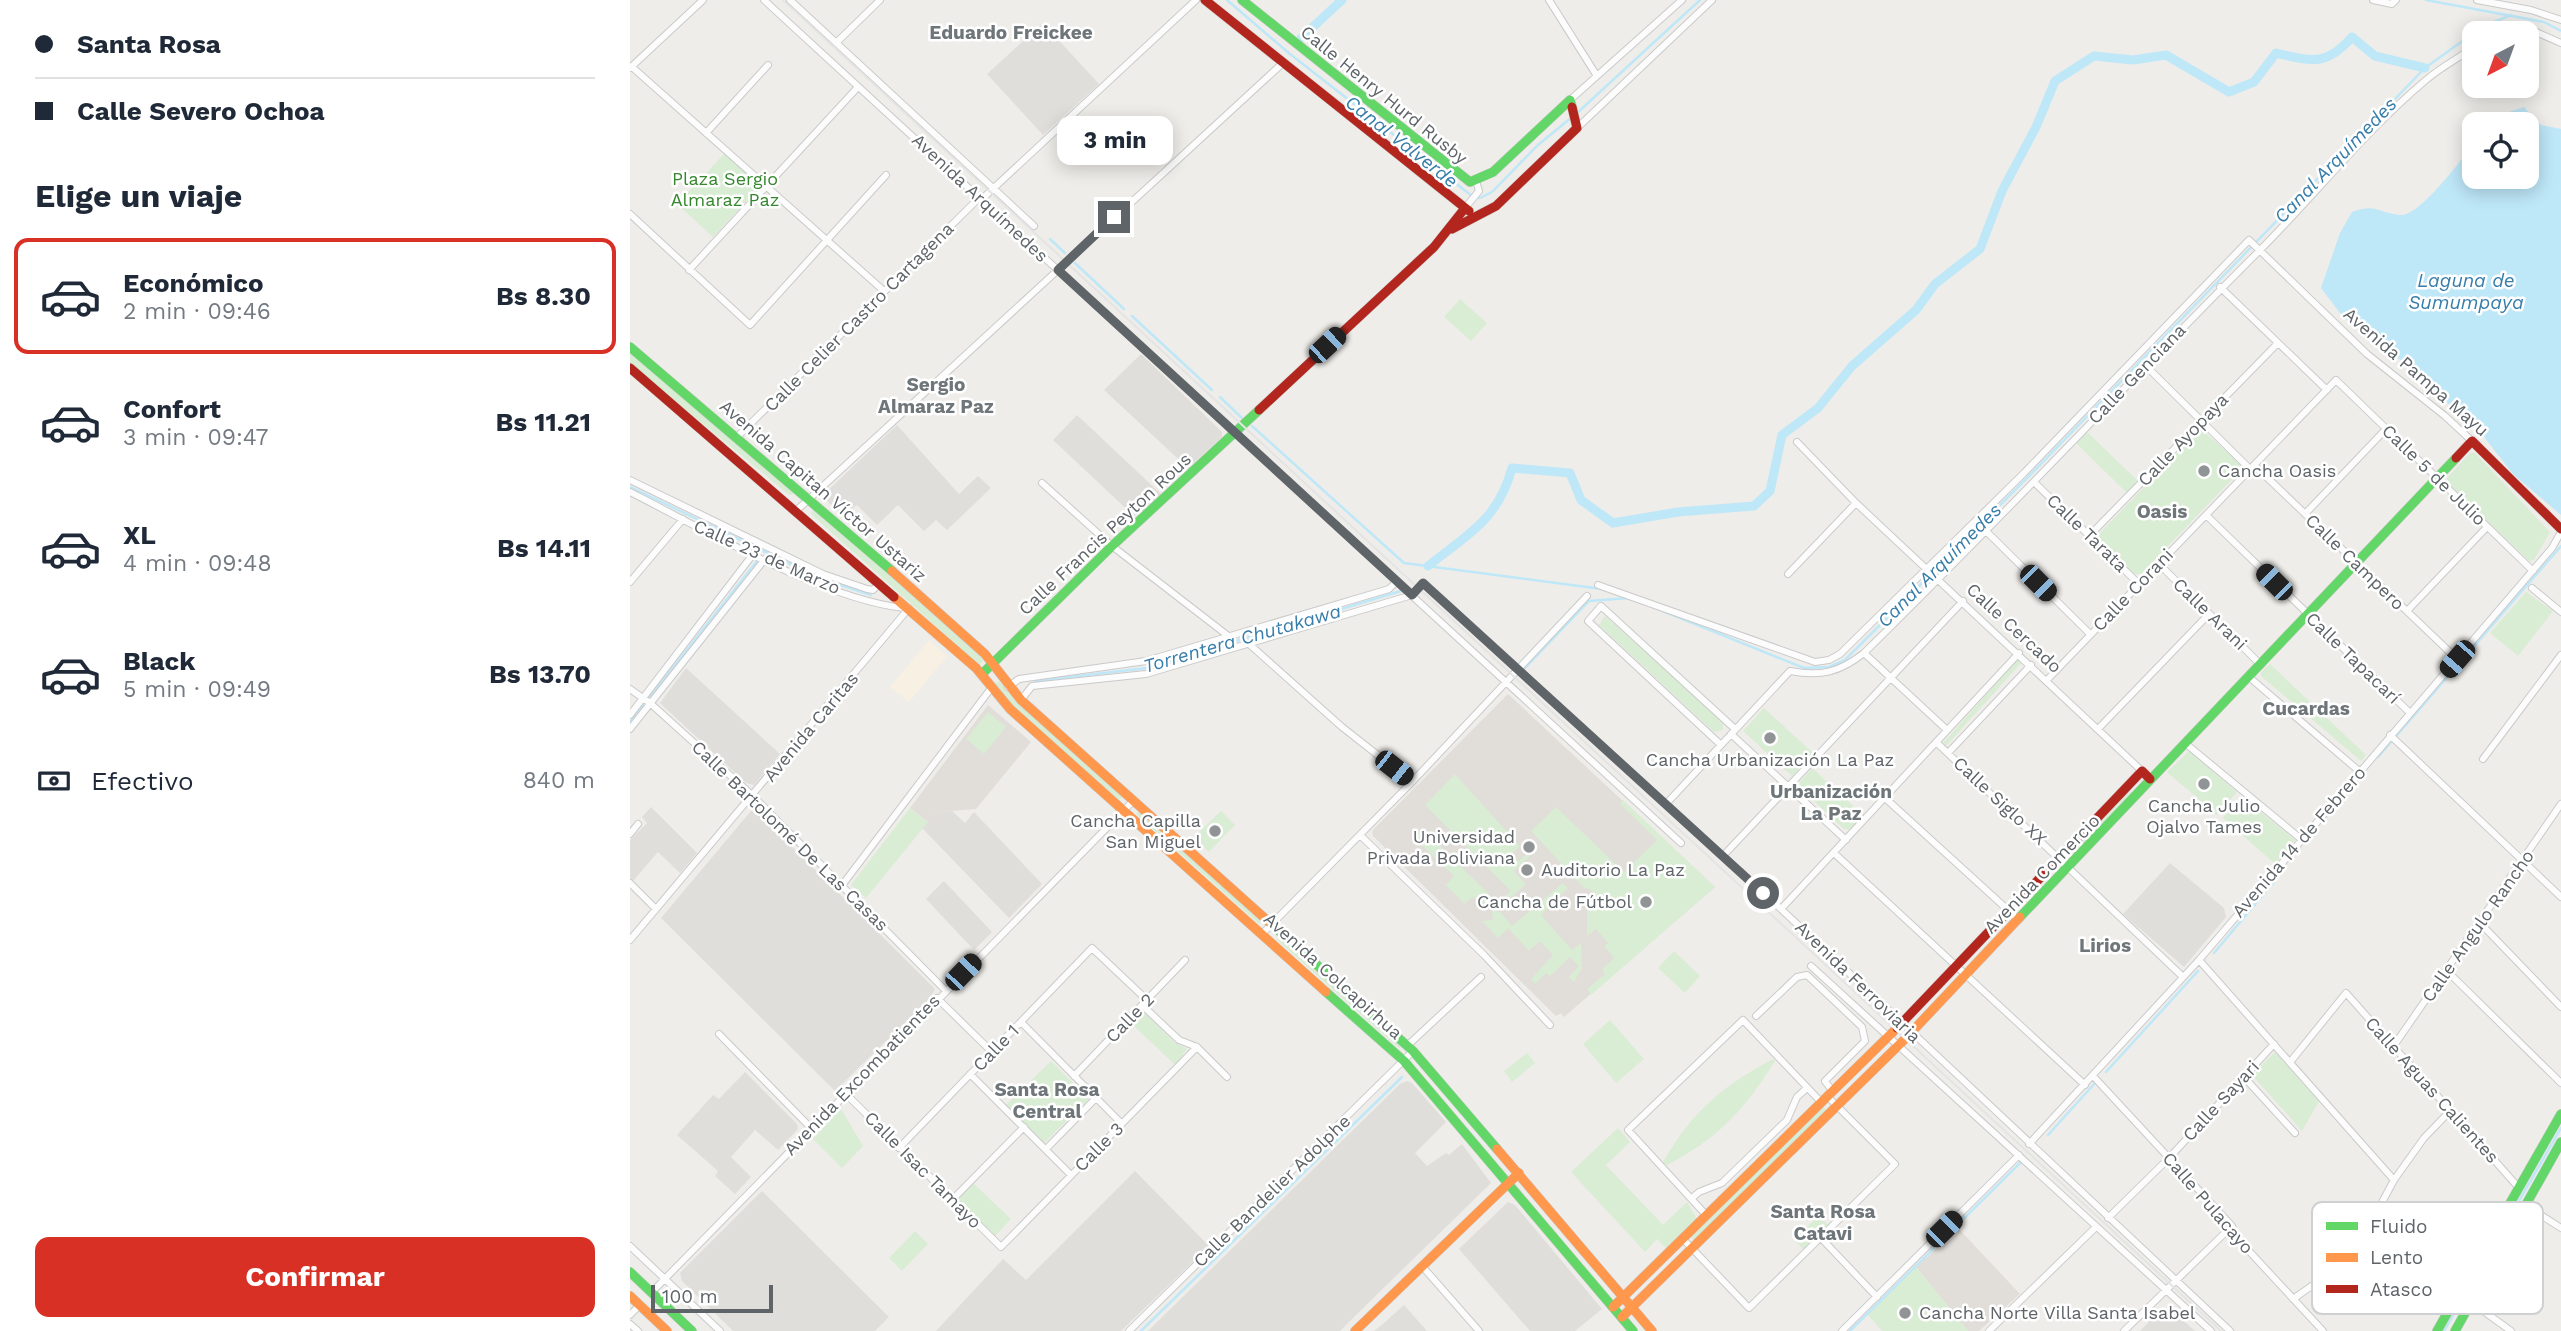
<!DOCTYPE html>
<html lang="es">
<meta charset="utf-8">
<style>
:root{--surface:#fff;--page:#f6f6f7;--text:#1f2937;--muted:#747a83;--line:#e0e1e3;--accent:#d93025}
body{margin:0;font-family:"Work Sans",sans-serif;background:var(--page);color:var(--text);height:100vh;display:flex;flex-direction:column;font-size:26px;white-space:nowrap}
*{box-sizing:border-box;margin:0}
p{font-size:23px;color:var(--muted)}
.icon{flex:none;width:38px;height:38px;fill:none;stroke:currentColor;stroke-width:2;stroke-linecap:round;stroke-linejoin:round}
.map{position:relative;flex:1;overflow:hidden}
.details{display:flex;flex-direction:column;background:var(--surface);width:630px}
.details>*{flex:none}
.top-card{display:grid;align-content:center;height:154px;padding:0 35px;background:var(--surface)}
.needle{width:46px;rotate:221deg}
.tools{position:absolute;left:1832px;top:21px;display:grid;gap:14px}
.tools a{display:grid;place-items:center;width:77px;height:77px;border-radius:14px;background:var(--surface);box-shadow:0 4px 18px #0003;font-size:35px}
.scale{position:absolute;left:21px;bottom:18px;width:122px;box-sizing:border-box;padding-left:7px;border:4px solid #5e6468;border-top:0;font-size:19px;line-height:24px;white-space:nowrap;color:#5e6468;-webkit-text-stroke:5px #fff;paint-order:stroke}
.end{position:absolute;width:32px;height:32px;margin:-16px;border:9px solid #5e6468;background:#fff;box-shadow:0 0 0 4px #fff}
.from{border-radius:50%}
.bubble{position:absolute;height:49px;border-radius:14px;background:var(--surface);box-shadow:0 4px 18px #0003;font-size:23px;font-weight:700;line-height:49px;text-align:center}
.car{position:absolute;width:21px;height:42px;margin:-21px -10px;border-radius:9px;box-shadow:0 0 5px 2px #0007;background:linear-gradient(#222 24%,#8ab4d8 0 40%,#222 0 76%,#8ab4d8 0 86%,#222 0)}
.top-card b{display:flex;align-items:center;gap:24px;height:66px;font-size:26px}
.top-card b+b{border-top:2px solid var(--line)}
.top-card i{width:18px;height:18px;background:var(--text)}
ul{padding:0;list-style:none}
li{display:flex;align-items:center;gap:21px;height:116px;margin:0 14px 10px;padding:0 21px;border:4px solid transparent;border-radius:14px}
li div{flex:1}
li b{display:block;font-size:26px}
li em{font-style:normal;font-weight:700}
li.selected{border-color:var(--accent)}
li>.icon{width:63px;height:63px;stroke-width:1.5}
h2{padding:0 35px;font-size:32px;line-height:84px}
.pay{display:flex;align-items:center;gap:18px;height:77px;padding:0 35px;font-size:26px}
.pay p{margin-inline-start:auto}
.action{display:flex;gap:14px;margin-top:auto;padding:14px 35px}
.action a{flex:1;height:80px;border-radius:14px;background:var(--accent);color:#fff;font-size:28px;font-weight:700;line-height:80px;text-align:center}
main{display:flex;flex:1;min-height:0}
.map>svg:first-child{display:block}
</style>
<main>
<section class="details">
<div class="top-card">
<b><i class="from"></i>Santa Rosa</b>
<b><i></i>Calle Severo Ochoa</b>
</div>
<h2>Elige un viaje</h2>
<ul>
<li class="selected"><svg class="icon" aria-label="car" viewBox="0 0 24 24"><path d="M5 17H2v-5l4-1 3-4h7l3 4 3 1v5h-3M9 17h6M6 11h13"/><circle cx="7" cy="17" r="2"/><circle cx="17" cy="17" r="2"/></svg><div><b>Económico</b><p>2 min · 09:46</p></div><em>Bs 8.30</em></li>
<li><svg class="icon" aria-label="car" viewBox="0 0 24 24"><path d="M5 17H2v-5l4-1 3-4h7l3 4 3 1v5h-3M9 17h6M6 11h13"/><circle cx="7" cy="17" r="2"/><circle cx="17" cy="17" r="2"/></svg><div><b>Confort</b><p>3 min · 09:47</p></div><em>Bs 11.21</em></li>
<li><svg class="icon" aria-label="car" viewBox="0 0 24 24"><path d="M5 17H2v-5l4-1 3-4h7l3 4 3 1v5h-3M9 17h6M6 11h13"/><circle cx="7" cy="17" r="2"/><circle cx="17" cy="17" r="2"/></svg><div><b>XL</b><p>4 min · 09:48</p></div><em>Bs 14.11</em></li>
<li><svg class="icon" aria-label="car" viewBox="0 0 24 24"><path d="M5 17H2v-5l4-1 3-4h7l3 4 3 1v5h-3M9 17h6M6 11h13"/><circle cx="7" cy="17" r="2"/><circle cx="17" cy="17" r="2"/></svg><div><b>Black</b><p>5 min · 09:49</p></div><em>Bs 13.70</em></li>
</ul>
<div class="pay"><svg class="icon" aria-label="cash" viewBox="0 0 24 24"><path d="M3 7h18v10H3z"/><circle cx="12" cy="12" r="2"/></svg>Efectivo<p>840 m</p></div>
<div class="action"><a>Confirmar</a></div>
</section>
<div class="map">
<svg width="1931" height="1331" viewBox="0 0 1931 1331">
<rect width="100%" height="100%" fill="#efede9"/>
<path fill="#f8f0e3" d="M299,640L317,656L279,702L260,687Z"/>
<path fill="#e0deda" d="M413,23L469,84L413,135L357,74Z
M511,354L592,432V437L558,468L474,390Z
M447,415L531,494L512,512L510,510L504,516L423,440Z
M267,425L329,494L348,476L361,488L317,530L306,520L294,531L268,505L247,525L227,505L213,516L196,500V492Z
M56,668L150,754L124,785L116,783L30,703Z
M21,807L67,853L50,873L28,852L3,881L0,878V840L17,823L12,817Z
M121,811L127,812L305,989L300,998L205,1091L31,918Z
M322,811L335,823L344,812L412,884L379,918L292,828L306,812Z
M1540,863L1594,908L1596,917L1554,967L1493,914Z
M314,881L362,932L344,950L296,899Z
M115,1072L167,1124L168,1129L148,1150L125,1130L101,1157L121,1177L105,1194L85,1176L88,1171L47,1135L83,1095L89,1099Z
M777,1081L782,1083L816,1122L785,1153L797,1166L816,1153L819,1155L832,1144L861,1183L724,1317L710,1331H518L770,1084Z
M505,1171L579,1246L491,1331H306L373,1259L396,1280Z
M132,1191L259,1317L245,1331H103L52,1281L50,1273Z
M878,1202L885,1205L972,1309L945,1331H900L829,1249Z
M774,1305L797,1331H744L754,1323Z
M1529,1311H1543L1565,1331H1510Z"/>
<path fill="#e1ddd8" d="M878,694L1085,887L934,1017L931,1013L926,1016L743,836L742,831Z
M358,705L401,742L346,809L306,812L298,822L280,808Z
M1328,1228L1390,1294L1349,1331H1338L1286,1267Z"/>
<path fill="#d9ecd4" d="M95,153L125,182V192L83,237L47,204Z
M830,299L857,323L841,341L814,317Z
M0,353L163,490V494L159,495L0,363Z
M1572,430L1611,464V470L1511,574H1504L1469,539L1470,533L1568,431Z
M1456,431L1508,481L1497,493L1445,442Z
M1840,453H1845L1920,532L1904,560L1899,561L1818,483L1817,478Z
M184,508L352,657L353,661L350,664L346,662L181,514Z
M1896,592L1923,611L1888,656L1860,633Z
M975,616L1093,722V730L1084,732L969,625Z
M1389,658L1393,661L1316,746L1313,743Z
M1640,664L1736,755L1731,761L1631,676V672Z
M369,681L390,705L492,797L489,800L386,709L364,684Z
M1134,708L1183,753L1162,776L1113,731Z
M358,712L376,727L354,754L336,739Z
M1559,751L1607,792L1587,815L1537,772Z
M1182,768L1233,815L1220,830L1214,829L1170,788V782Z
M825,774L890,846L882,854L889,861L897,853L900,856L884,871L896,884L871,906L850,905L843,897L834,904L816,885L824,876L784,838L793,829L868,903L881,891L795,805Z
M1505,790L1507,793L1441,859L1438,857V853L1491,797Z
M1610,798H1614L1665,840L1645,864L1593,818Z
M993,800L1085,887L961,995L957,989L975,974L972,969L984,958L974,946L978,943L966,929L957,936V905L965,901L966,893L952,886L901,831L926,807L994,872L1027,840L990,804Z
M280,808L298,822L236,898L221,885Z
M509,811L633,920L629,924L506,814Z
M591,811L605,825L579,852L564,837Z
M933,883L938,888L911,915L942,950L951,943L952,968L944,982L939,977L949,966L940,957L920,976L916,973L905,984L901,979L923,955L910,941L899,951L878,928L868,938L852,921L863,920L862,910L870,912L882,926Z
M650,936L773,1045L769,1048L647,940Z
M1044,951L1070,976L1055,993L1028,968Z
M513,1011L544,1042L557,1049L545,1065L501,1023Z
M980,1020L1014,1059L986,1083L953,1044Z
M1645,1052L1689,1101L1672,1131L1622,1075Z
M897,1053L905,1063L882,1082L874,1071Z
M1143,1059L1145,1061C1114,1110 1089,1138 1037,1165L1033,1162C1062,1112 1092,1086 1143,1059Z
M421,1061L459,1099L413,1144L375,1106Z
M1193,1107L1198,1111L1065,1242L1061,1237Z
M211,1109L233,1146L212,1168L183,1139Z
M988,1128L1000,1142L976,1165L1033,1225L1057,1202L1067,1219L1037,1249L1027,1239L1015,1252L941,1172Z
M343,1183L381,1219L365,1236L327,1200Z
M1188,1216L1198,1225L1174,1250L1164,1240Z
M285,1231L298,1244L272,1271L259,1258Z
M1286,1267L1338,1331H1252L1237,1314Z"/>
<path fill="#bee7f8" d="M1894,107L1911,125L1931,129V515L1883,474L1851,433L1755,346L1713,317L1691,288L1710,233L1722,212C1746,203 1748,213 1770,215C1790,217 1831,159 1844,144V177H1897V124H1862L1879,112Z"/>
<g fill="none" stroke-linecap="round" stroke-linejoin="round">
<path stroke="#bee7f8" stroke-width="2.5" d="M597,0L660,54L842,196L850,198L862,192L908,145L942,117
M1796,0L1914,22L1931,31
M947,113L1070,0
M420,239L435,253
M445,263L494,309
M502,316L582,390
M590,397L613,419
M622,426L774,563L972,589
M0,487L192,579L241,595
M1028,609L1174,668L1199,667L1215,660L1402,473L1795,68L1852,27L1881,15
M893,670L959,601L999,598
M405,681L517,668L774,590
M19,698L127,561
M0,722L14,704
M1748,757L1931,546
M1584,953L1644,882
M1476,1072L1568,971
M1418,1135L1465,1083
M511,1331L772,1077
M1220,1331L1391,1162
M1814,1331L1931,1128"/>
<path stroke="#bee7f8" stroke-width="9" d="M671,38L712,0
M798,566C838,534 868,520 882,468L940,473L951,500L983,523L1048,512L1124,506L1140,491L1152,435L1188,408L1222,366L1286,310L1305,284L1350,249L1372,191L1406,127L1425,81L1464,56L1503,60L1536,55L1599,92L1624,82L1646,53C1681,61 1696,67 1722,37L1745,56L1795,68"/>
<defs>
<path id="street" d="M134,0L1051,843
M160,0L404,226
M919,0L967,76
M1743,0L1762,4L1766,0
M1847,0L1901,10L1931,20
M1869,33L1899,29L1931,43
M206,43L250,0
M2,67L254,291
M0,68L73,0
M940,100L1052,0
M947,128L1082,0
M76,133L138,65
M352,199L566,0
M835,208L849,191L846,181
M0,214L120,325L256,175
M59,270L228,87
M1590,287L1697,390
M1515,365L1620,469
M107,437L350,197
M1167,442L1226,503L1512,771
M1624,465L1827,659
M0,480L193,574L237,589L243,590L250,583
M1404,482L1509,584
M412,483L482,546L597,635
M0,492C75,530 193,599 274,608
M167,510L654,62
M1675,514L1756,429
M1576,515L1780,713
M1356,531L1460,634
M1459,536L1648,343
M1529,564L1631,665
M1158,574L1226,503
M0,582L53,519
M968,585L1185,662L1199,660L1210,654L1394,473L1619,240L1737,354L1815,416L1842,441
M1902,588L1931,612
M1777,611L1857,527
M618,643L712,727L782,782
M1234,653L1317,730
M1619,677L1729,771
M1417,680L1706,380L1903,571
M378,687L389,679L516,661L759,589L767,581
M0,689L20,703L123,796L315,990
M391,700L402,686L516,674L782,595L794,583L1151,909L1600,1331
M0,715L124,553
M0,729L135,559
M1468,729L1579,614
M1101,734L1216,840
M1760,735L1931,897
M1306,742L1553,977
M1555,743L1671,839
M1091,745L958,621L971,606L1105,729
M1318,753L1401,665
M1853,759L1931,655
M1254,797L1389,920
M1036,804L1160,671C1191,677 1210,672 1234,653C1369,521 1497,383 1630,250C1686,194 1735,131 1796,80C1811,67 1829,58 1844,47
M0,834L8,824
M730,835L854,955L920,1025
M1204,853L1455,1085
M1093,856L1333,601
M0,883L26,909
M213,884L362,687
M1151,909L1389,653
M1851,924L1931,1007
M632,934L782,782L957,596
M0,940L279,608
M1569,960L1764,1180
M1181,966L1581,1331
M1817,971L1931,1083
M307,998L362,1052
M512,1005L549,1040L567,1047L597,1077
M1126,1016L1167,977L1177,975L1232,1027L1235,1041L1195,1081L1203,1092
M391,1022L492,1124
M89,1034L181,1128
M777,1046L851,977
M1763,1047L1931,804
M1661,1061L1716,993L1889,1188
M340,1074L441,1175
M444,1076L555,960
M1463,1076L1602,1226L1607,1238L1693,1331
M1613,1076L1665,1133
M215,1093L371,1247L567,1047
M1399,1144L1569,960L1922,548L1931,532
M269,1148L462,948L517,1000
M416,1149L466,1098
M1062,1198L1069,1192L1092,1183L1157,1120L1167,1097L1177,1088
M322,1200L394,1127
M1895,1205L1931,1228
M1750,1208L1829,1294
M1077,1216L998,1130L1113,1020L1192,1103
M1478,1218L1539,1158L1644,1044
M1191,1238L1247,1297
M1053,1239L1119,1308L1265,1164L1198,1097
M0,1246L90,1331
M792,1266L849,1331
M21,1293L504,800
M1663,1299L1706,1269L1727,1249L1764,1180L1794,1138L1820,1111
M1841,1302L1881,1331
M0,1315L10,1305
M0,1324L8,1331
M499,1331L783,1051
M1212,1331L1389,1155
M1359,1331L1466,1227
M1494,1331L1602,1226"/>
<path id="fast" d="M612,0L840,182L863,172L940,100L942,107
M0,347L262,571
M352,674L482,546L629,410
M1390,917L1826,458
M639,922L783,1051L867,1149
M696,992L774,1061L1003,1331
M0,1272L62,1331
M1807,1331L1931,1114
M1825,1331L1931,1142"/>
<path id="slow" d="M262,571L355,654L391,700L639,922
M264,597L346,668L380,709L696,992
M867,1149L1022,1331
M0,1296L37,1331
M983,1307L1267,1028
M992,1317L1275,1039L1390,917
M725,1331L889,1173"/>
<path id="jam" d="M575,0L839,211
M822,229L866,206L947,128L942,107
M0,368L264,597
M629,410L804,247L835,208
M1826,458L1842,441L1931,529
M1267,1028L1512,771L1520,779"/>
</defs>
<use href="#street" stroke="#cacaca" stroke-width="8"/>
<use href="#fast" stroke="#cacaca" stroke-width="10"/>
<use href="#slow" stroke="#cacaca" stroke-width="10"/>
<use href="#jam" stroke="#cacaca" stroke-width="10"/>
<use href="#street" stroke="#fdfcfc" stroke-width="6"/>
<use href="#fast" stroke="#63d668" stroke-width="9"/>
<use href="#slow" stroke="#ff974d" stroke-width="9"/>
<use href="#jam" stroke="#b3261e" stroke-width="9"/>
<path stroke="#e4e4e4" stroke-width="2" d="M153,0L1591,1331"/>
</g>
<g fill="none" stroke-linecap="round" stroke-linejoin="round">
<path stroke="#5e6468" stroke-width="9" d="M484,217L428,270L782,595L793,583L1133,893"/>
</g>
<g fill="#919495" stroke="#fff" stroke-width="2.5">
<circle cx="1574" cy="471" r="7"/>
<circle cx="1140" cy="738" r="7"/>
<circle cx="1574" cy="784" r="7"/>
<circle cx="585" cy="831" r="7"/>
<circle cx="899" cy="847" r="7"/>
<circle cx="897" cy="870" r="7"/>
<circle cx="1016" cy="902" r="7"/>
<circle cx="1275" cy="1313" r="7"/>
</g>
<g text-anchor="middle" stroke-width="5" stroke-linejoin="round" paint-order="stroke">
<g font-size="18" fill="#5e6468" stroke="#fff">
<text transform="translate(754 95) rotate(39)" y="6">Calle Henry Hurd Rusby</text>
<text transform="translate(350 198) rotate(43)" y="6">Avenida Arquímedes</text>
<text transform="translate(229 317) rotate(-45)" y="6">Calle Celier Castro Cartagena</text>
<text transform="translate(1786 372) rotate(41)" y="6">Avenida Pampa Mayu</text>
<text transform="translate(1507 374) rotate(-46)" y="6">Calle Genciana</text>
<text transform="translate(1553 440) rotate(-46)" y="6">Calle Ayopaya</text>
<text transform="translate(1804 475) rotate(44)" y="6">Calle 5 de Julio</text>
<text transform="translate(193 491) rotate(41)" y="6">Avenida Capitan Víctor Ustariz</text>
<text transform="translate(1457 533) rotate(44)" y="6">Calle Tarata</text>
<text transform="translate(475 534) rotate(-43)" y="6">Calle Francis Peyton Rous</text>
<text transform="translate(137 557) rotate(24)" y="6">Calle 23 de Marzo</text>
<text transform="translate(1725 562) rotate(44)" y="6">Calle Campero</text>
<text transform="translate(1503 590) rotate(-46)" y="6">Calle Corani</text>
<text transform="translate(1580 614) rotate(44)" y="6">Calle Arani</text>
<text transform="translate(1384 628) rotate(43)" y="6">Calle Cercado</text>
<text transform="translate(1723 658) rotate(44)" y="6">Calle Tapacarí</text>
<text transform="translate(181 727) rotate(-50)" y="6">Avenida Caritas</text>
<text transform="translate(1370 801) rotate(43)" y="6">Calle Siglo XX</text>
<text transform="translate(160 836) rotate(44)" y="6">Calle Bartolomé De Las Casas</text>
<text transform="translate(1669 842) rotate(-49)" y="6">Avenida 14 de Febrero</text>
<text transform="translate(1412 874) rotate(-46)" y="6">Avenida Comercio</text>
<text transform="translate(1848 926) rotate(-55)" y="6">Calle Angulo Rancho</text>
<text transform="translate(703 976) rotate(42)" y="6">Avenida Colcapirhua</text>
<text transform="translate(1228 982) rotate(44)" y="6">Avenida Ferroviaria</text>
<text transform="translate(500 1018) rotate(-46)" y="6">Calle 2</text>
<text transform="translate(366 1048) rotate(-46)" y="6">Calle 1</text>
<text transform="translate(232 1075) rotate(-46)" y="6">Avenida Excombatientes</text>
<text transform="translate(1802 1090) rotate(48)" y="6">Calle Aguas Calientes</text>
<text transform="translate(1591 1101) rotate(-47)" y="6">Calle Sayari</text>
<text transform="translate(469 1147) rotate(-45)" y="6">Calle 3</text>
<text transform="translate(293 1170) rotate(45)" y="6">Calle Isac Tamayo</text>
<text transform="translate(642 1191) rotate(-44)" y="6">Calle Bandelier Adolphe</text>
<text transform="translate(1578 1203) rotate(49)" y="6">Calle Pulacayo</text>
</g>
<g font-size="18" fill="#35872e" stroke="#fff">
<text x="95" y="185">Plaza Sergio<tspan x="95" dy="21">Almaraz Paz</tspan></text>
</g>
<g font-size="18" fill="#5e6468" stroke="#fff" text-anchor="start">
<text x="1588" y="477">Cancha Oasis</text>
<text x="1140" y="766" text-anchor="middle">Cancha Urbanización La Paz</text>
<text x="1574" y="812" text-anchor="middle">Cancha Julio<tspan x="1574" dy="21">Ojalvo Tames</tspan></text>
<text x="571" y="827" text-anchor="end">Cancha Capilla<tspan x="571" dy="21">San Miguel</tspan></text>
<text x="885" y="843" text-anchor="end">Universidad<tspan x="885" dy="21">Privada Boliviana</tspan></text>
<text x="911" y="876">Auditorio La Paz</text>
<text x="1002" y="908" text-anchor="end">Cancha de Fútbol</text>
<text x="1289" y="1319">Cancha Norte Villa Santa Isabel</text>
</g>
<g font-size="19" font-weight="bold" fill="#6f767a" stroke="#fff">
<text x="381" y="39">Eduardo Freickee</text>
<text x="306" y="391">Sergio<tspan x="306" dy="22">Almaraz Paz</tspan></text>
<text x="1532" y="518">Oasis</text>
<text x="1676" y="715">Cucardas</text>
<text x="1201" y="798">Urbanización<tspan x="1201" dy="22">La Paz</tspan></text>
<text x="1475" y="952">Lirios</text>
<text x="417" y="1096">Santa Rosa<tspan x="417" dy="22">Central</tspan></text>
<text x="1193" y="1218">Santa Rosa<tspan x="1193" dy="22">Catavi</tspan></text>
</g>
<g font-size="19" font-style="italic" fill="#367da9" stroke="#fff">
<text transform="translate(772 141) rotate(38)" y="7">Canal Valverde</text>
<text transform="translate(1705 160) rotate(-46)" y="7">Canal Arquímedes</text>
<text x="1836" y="287">Laguna de<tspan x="1836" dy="22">Sumumpaya</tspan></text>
<text transform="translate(1309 565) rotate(-45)" y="7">Canal Arquímedes</text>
<text transform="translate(612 638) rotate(-16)" y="7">Torrentera Chutakawa</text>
</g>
</g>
<rect x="1682" y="1202" width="231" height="112" rx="10" fill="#fff" stroke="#cfd0d2" stroke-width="2"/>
<rect x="1696" y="1222" width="32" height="8" fill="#63d668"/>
<rect x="1696" y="1253" width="32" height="9" fill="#ff974d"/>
<rect x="1696" y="1285" width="32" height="8" fill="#b3261e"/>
<g font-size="19" fill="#5e6468">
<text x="1740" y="1233">Fluido</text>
<text x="1740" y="1264">Lento</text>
<text x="1740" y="1296">Atasco</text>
</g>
</svg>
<div class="tools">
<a><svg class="needle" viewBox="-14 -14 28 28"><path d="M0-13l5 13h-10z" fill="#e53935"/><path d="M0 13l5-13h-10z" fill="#747a83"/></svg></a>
<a><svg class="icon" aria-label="locate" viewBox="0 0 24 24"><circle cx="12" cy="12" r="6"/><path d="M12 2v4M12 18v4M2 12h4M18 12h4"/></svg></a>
</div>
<div class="scale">100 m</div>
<i class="end from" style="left:1133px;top:893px"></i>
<i class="end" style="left:484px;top:217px"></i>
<div class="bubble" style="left:427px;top:116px;width:116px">3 min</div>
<i class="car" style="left:697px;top:345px;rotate:47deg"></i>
<i class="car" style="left:1644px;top:582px;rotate:315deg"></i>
<i class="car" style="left:1408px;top:583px;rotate:135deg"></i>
<i class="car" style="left:1827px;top:659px;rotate:221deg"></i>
<i class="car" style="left:764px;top:768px;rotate:128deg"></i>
<i class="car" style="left:333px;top:972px;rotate:44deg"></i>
<i class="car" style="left:1314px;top:1229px;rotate:45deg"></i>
</div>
</main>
